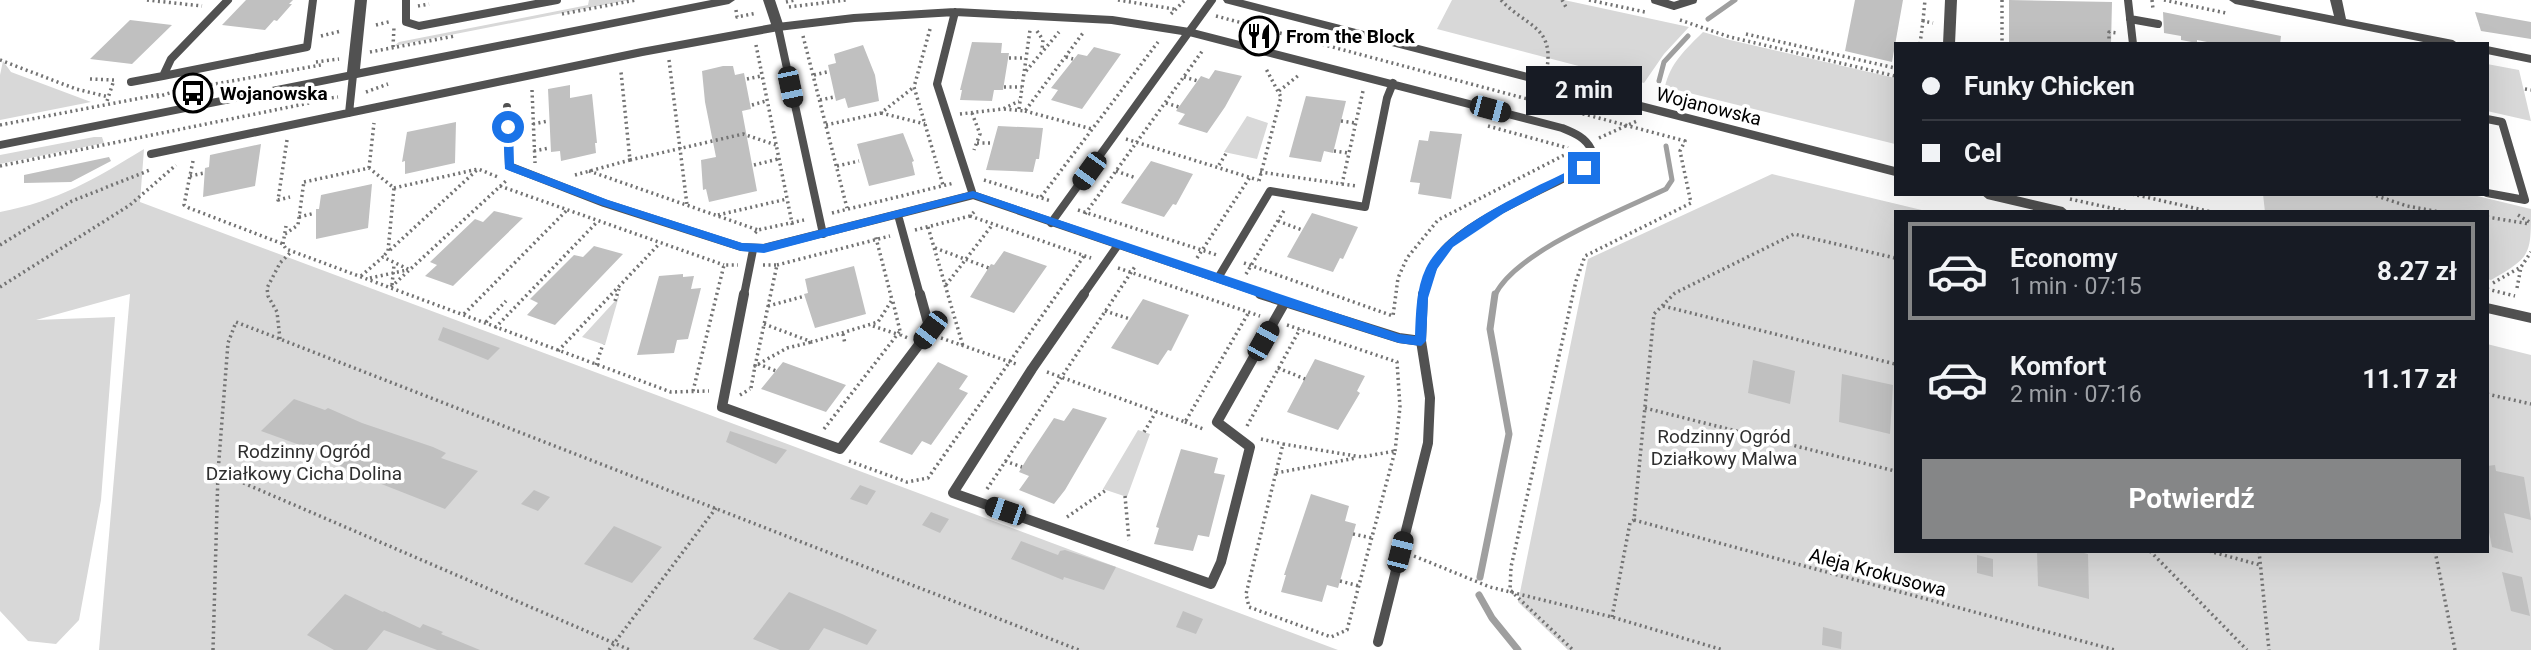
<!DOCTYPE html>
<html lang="pl">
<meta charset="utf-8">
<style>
:root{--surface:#171b24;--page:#242831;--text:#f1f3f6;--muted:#9ea1a6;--line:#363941;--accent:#858687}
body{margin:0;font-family:Roboto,sans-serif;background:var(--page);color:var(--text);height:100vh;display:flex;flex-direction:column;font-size:26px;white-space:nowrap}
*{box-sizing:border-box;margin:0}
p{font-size:23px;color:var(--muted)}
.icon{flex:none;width:38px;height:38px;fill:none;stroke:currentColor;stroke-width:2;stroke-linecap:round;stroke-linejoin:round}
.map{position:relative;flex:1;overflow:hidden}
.sheet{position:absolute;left:1894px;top:210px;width:595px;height:343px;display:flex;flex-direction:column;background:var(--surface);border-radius:0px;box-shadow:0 7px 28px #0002}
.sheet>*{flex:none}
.guide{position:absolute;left:1894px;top:42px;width:595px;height:154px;border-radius:0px;box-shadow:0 7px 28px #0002;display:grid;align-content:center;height:154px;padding:0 28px;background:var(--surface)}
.end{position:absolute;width:32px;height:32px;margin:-16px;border:9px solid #1a73e8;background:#fff;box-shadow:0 0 0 4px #fff}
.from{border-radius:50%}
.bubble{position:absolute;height:49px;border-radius:0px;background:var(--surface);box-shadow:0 7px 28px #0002;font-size:23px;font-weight:700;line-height:49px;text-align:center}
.car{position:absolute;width:21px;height:42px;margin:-21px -10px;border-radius:9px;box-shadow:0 0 5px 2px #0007;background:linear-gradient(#222 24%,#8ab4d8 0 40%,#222 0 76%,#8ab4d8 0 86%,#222 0)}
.guide b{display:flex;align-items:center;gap:24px;height:66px;font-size:26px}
.guide b+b{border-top:2px solid var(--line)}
.guide i{width:18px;height:18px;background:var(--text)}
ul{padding:12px 0 0;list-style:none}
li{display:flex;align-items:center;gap:21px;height:98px;margin:0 14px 10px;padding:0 14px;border:4px solid transparent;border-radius:0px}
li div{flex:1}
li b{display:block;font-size:26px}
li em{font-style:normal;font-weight:700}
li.selected{border-color:var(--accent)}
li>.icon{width:63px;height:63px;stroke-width:1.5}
.cta{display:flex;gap:14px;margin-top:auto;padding:14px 28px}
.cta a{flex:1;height:80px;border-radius:0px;background:var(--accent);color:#fff;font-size:28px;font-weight:700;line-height:80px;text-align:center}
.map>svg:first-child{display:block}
</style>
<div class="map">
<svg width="2531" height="650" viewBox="0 0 2531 650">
<rect width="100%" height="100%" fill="#fff"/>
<path fill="#d8d8d8" d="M589,0H629L394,46L399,42L588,5Z
M1452,0H1564L1689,27L1664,54L1644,83L1437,29Z
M1703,32L1730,40L1895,78V144L1665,87C1670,63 1686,49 1703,32Z
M3,61L11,72L91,102L0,120V75Z
M2487,64L2519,70L2531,121L2487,111Z
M1247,116L1268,123L1257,159L1224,152Z
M94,137H102L104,143L0,164V155Z
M144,149L140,202L1338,650H99L130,294L36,320L115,317L101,500L79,620L56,644L28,641L0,611V212C58,201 95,179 144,149Z
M1772,174L1930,212H1895V551H2487V344L2531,355V650H1568L1518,602L1588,259Z
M2263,194H2469L2531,209C2531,255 2531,257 2491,280L2487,279V212H2265Z
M619,296L605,345L582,337L615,301Z
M1138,430L1150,434L1127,497L1103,489Z"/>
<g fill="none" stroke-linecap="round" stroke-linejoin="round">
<path stroke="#9f9f9f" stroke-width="5" d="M1708,19L1735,0
M1659,81L1664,62L1688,36
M1495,295C1516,251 1620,211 1666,189L1672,180L1666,146"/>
<path stroke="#9f9f9f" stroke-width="7" d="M1480,577L1509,434L1490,329L1495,294
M1479,595L1492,618L1518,650"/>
</g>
<path fill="#c0c0c0" d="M246,0H293L289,4H292L277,21L274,20L265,30L222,25Z
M1855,0H1903L1892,62L1845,51Z
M2009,0L2112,2L2111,44H2009Z
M2163,12L2281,36L2280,44H2217L2197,40V43L2181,40V36L2164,33Z
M2475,12L2531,22V39L2481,31Z
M130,20L172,25L132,64L90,59Z
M972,42L1002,43L1001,53H1009L1003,90H994L992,101L960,100L962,90H960Z
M863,45L875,75L879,101L848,108L845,98L836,101L828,65L836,63L834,54Z
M1094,47L1121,54L1082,109L1051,100L1058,90L1051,88L1078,54L1087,56Z
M723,66H733L735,75L744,73L751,109L742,111L757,191L709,202L706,189L703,190L701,160L716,157L705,102L702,71Z
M1215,70L1242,76L1225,107L1207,133L1178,124L1185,114L1176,111L1201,76L1209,79Z
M570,85V98L592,94L597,143H595L596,153L561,161L560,151L551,152L548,89Z
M1306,96L1346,101L1333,153L1324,151L1321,162L1289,157Z
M456,122L455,163L405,174V161L402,162L407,132Z
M998,126L1043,128L1039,159H1036L1033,172L986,170Z
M1430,131L1462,134L1451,199L1418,194L1420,183L1410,182L1419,140L1428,141Z
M903,133L914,161L912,162L915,175L869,186L857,144Z
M261,144L255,186L203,197L205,168L209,167L210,155Z
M109,157L111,161L71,182L24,183V175Z
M1151,161L1193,174L1176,205L1173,204L1164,217L1121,203Z
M372,184L368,228L316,239V209H319L321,195Z
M494,211L523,218L453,286L425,276L437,265L430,262L475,219L483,222Z
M1312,213L1358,227L1343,259L1340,258L1333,272L1287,257Z
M594,246L623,254L555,325L527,315L538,303L530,299L574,255L583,257Z
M1004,251L1047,266L1014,313L970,297L991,264L994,265Z
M854,266L866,314L815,328L804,294L808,293L805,279Z
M683,274V277L694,276L691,289L701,288L688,339L677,340L674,353L637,355L659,276Z
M1143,299L1189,315L1171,351L1168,350L1158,365L1111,348Z
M443,327L500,348L488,360L438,340Z
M1315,359L1365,376L1357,391L1360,393L1338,430L1287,412Z
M1753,360L1795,371L1790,404L1748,393Z
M783,362L846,385L826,412L761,389Z
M938,362L968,376L959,389L968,393L931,445L922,441L912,455L879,442Z
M1842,374L1893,385L1890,434L1839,422Z
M294,399L325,410L328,408L362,423L433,447L446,453L441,458L478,471L445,509L361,476L297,444L261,431Z
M1073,408L1107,418L1065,490L1054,504L1019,490L1029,476L1019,472L1028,457L1054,418L1064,421Z
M730,431L787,450L776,464L726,442Z
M1181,449L1218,458L1214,473L1225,475L1209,537L1198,535L1193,551L1154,544L1159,528L1156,527Z
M2495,465L2496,471L2524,477L2531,520L2504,513L2513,553L2492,547L2487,522V466Z
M860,485L876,491L867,505L850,499Z
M534,490L550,497L538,511L521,504Z
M1311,494L1349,506L1345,521L1356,524L1338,588L1327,585L1322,602L1281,592L1286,575H1284Z
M931,512L949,519L940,533L922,525Z
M614,526L662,547L632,583L584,564Z
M1021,541L1058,555L1060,551L1065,550L1116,567L1104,590L1064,577L1063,580L1011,559Z
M2037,551H2076L2088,554L2089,599L2038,586Z
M1977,555L1993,559V577L1977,573Z
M2502,572L2522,577L2530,616L2511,611Z
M789,592L842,614L877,630L867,645L824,628L809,650H780L753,639Z
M345,594L383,612L384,611L420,628L423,624L443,632L441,634L480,650H437L384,630L367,650H334L307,635Z
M1183,611L1203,619L1196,634L1176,627Z
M1823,627L1842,632L1841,649L1822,645Z"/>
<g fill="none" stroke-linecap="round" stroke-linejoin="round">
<path stroke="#737373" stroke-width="3.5" stroke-dasharray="2 3.5" stroke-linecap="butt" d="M147,0L202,6
M1118,0L1174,9
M1501,0C1525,26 1554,26 1547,68
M1562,0L1566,7
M1589,0L1645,12
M2002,0V44
M2152,0L2153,9
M2164,0L2226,13
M786,2L795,0
M418,6L429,4
M789,7L846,0
M736,10L737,17L757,13
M562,14L636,0
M1171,14L1185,0
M1216,16L1685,141L1680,151L1691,203L1585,256L1576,281L1511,567L1510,590L1573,650
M1680,20L1730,37L1895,76
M1923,21L1925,0
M376,25L392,21
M930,29L914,87L943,185
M1037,31L1043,40L1042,49
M1746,34L1895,68
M321,36L341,31
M803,36L847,208
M1920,44L1923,21L1933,23
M2085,44H2095
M2109,44V32L2117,33
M756,45L793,228
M393,47L394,27
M370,52L455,36
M1066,57L1073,59
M1009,58H1024
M0,60L76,89L109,97
M669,60L687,205
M316,62L339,59
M1026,71L1059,32
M814,75L827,72
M1184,77L1198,81
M90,79L114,80L106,104
M747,79L761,76
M1004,87H1022
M2525,89L2531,90
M532,90L535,163
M1279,91L1299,75
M366,92L388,84
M157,97L176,91L321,65
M820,100L834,97
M310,101L338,97
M1166,103L1179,107
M752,105L766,101
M1004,109L1025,111L1083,33
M1019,109L1030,30
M1025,111L1092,129
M881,113L925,124
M972,113L980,134L974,150
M960,114L1003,109L1019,101
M1341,121L1356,123
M533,124L548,121
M0,125L162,94
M826,125L881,113L914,87
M1488,126L1568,148
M1599,138L1637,121
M1126,139L1258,180
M287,140L278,200L290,197
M977,143H991
M534,151L549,148
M1334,151L1349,153
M630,160L743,134L776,145
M193,161L184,205L189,208L283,244L286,249L671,392L709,391
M754,165L778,159
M1219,165L1227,152
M0,166L309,103
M837,166L859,161
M369,168L374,123
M589,171L758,230
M1116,171L1136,178
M1260,172L1342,184L1363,91
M575,175L630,160L621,72
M190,176L204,173
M984,180L1051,201
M1259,181L1281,97L1265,67
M304,182L369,168L394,188L388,251L383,257
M1342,184L1357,186
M500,186L724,265
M394,188L478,169L498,177
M2132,194L2212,212
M2371,194L2407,206L2440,212
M1041,197L1158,42
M2070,199L2129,212
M1078,210L1217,255
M832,213L954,183
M1085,214L1203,50
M718,215L787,199
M2518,215L2531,223
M970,216L1091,258
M299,217L315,213
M2487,217L2530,224
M1278,221L1302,230
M928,227L963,346
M915,230L970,216L976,210
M755,233L758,230L804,220
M285,234L298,225L304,181
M283,244L286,226
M0,245L72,201L150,170
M935,248L989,268
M390,250L478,169
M1197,258L1250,177
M1244,263L1393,316L1398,278L1407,258L1438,220L1574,150
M763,265H777L755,366L787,348L812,342
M777,265L890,236
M1118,268L1260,316
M1246,274L1285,209
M361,276L383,257L410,270
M370,278L407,270
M2493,283L2521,267
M392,285L394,265
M946,285L993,224
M0,287L130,205L176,165
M391,287L508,179
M2517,288L2521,267L2531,252
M2487,289L2515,296
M615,301L619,289
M893,302L901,335L908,338
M768,306L805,296
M1663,306L1895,364
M1105,311L1130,319
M464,314L567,210
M486,322L506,301
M764,324L812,342L878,322L892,300L875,234
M1287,325L1397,362L1400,407L1395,451
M873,326L897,334
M495,328L598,221
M843,334L845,344
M941,338L1016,364
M280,339L277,312L268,296L267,288L280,263L292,251
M558,351L660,243
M758,364L776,371
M596,365L603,344
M1278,368L1305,379
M1047,372L1185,422L1249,312
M751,388L755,366
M693,391L724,265H738
M2487,394L2531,404
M740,395L750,389
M1645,408L1895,471
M1185,422L1203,429
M1247,426L1300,329
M824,429L900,331
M1144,432L1156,412
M1261,439L1283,444
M1283,444L1362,457L1395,451L1347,630L1331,637L1249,607L1246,594Z
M849,461L907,482L928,478L1084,256
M1005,461L1022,467
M218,472L630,650
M1276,473L1356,458
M987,489L1136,265
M1125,496L1129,540
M1067,517L1106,490
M1634,520L2115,650
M1353,534L1372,538
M2150,551L2247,650
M2209,551L2260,565
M2259,551L2269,650
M2435,551L2455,650
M1414,556L1490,587L1612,617L1723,650
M1340,581L1359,586
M1612,617L1630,523L1634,520L1654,314L1675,293L1794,234L1895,258
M213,650L218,472L228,343L236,322L1079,650
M609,650L716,508"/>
<path stroke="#515151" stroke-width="8" d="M228,0L171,59L163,76L307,47L313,0
M406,0V22L419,26L557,0
M1655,0L1674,6L1693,0
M2128,0L2133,44
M955,12L937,84L973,195
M2130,19L2158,24
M778,27L823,234
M131,82L163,76
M507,107L509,166L604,203L741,247L764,248L973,195L1266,295
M349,113L353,75
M2487,119L2502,122L2525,200L2487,193
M151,154L642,52L778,27L854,18L955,12L1112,20L1189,32L1562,128C1574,133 1585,137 1591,149L1584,168C1545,189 1482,215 1451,243C1435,256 1429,277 1423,295
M898,215L920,295
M1051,223L1212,0
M1218,278L1270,191L1365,207L1387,98L1393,83
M744,295L753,250
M1083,295L1118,245"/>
<path stroke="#515151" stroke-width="10" d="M744,294L722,407L840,449L930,330L920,294
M1084,294L1032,369L953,493L1211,584L1221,562L1250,447L1217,422L1285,302
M1260,294L1399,338L1421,341
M1378,642L1428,443L1430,398L1421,341L1423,294"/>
<path fill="#515151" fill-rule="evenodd" d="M355,0H367L360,69L711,0H735L729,4L0,149V141L347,72Z
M763,0H775L784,27L782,30L778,31L772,27Z
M1223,0H1243L1895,167V176L1225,3Z
M1945,0H1957L1955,44H1943Z
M2229,0H2253L2334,16L2330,0H2342L2346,19L2453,40L2459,44H2433L2235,4Z
M2487,46L2531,55V63L2487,54Z
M1981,194H2008L2063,207L2069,212H2042L1987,199Z
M2487,303L2531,313V323L2487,313Z"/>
</g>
<path fill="#1a73e8" d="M508,124L513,127L514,164L608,200L742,243L764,244L973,191L1399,334L1415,336C1416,313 1416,289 1426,268C1447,224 1537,187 1581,165L1589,168L1504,213L1453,247L1437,269L1428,298L1426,341L1421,346L1399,343L1281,305L973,198L764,253L741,251L601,205L505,169L503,127Z"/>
<defs>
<symbol id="restaurant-ring" viewBox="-11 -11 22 22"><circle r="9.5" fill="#fff" stroke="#000" stroke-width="1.5"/><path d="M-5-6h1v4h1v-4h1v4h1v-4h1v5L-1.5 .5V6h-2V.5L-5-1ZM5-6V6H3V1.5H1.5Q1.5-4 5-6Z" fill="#000"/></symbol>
<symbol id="bus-ring" viewBox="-11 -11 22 22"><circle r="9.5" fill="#fff" stroke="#000" stroke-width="1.5"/><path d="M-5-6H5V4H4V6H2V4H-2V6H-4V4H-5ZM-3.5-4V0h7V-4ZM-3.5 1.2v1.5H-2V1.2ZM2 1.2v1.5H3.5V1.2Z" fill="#000"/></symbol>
</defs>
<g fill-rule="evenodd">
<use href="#restaurant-ring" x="1237" y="14" width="44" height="44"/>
<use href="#bus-ring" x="171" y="71" width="44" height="44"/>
</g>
<g text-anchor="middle" stroke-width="7" stroke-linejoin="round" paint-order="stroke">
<g font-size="19" font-weight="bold" fill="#000" stroke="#fff" text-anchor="start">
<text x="1286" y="43">From the Block</text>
<text x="220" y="100">Wojanowska</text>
</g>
<g font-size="19" fill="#000" stroke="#fff">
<text transform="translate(1709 106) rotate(14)" y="7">Wojanowska</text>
<text transform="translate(1878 572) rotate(15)" y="7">Aleja Krokusowa</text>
</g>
<g font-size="19" fill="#2f2f2f" stroke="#fff">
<text x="1724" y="443">Rodzinny Ogród<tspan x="1724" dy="22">Działkowy Malwa</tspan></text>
<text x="304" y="458">Rodzinny Ogród<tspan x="304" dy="22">Działkowy Cicha Dolina</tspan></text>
</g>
</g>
</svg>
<i class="end from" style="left:508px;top:127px"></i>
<i class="end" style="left:1584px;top:168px"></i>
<div class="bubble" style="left:1526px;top:66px;width:116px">2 min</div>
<i class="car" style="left:790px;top:87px;rotate:168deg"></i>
<i class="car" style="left:1490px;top:109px;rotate:105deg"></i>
<i class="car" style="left:1089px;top:171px;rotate:216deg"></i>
<i class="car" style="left:930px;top:330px;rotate:217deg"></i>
<i class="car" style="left:1263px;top:341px;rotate:29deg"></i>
<i class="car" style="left:1005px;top:511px;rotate:289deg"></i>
<i class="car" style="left:1400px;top:552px;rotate:14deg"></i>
<div class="guide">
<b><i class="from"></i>Funky Chicken</b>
<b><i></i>Cel</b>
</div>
<section class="sheet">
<ul>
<li class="selected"><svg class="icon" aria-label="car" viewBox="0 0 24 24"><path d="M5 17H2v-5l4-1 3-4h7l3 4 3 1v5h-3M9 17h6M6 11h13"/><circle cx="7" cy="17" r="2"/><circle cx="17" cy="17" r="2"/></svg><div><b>Economy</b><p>1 min · 07:15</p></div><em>8.27 zł</em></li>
<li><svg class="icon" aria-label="car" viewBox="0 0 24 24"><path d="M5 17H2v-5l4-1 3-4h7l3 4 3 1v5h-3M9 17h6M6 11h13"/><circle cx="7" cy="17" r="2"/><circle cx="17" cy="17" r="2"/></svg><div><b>Komfort</b><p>2 min · 07:16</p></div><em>11.17 zł</em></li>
</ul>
<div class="cta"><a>Potwierdź</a></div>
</section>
</div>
